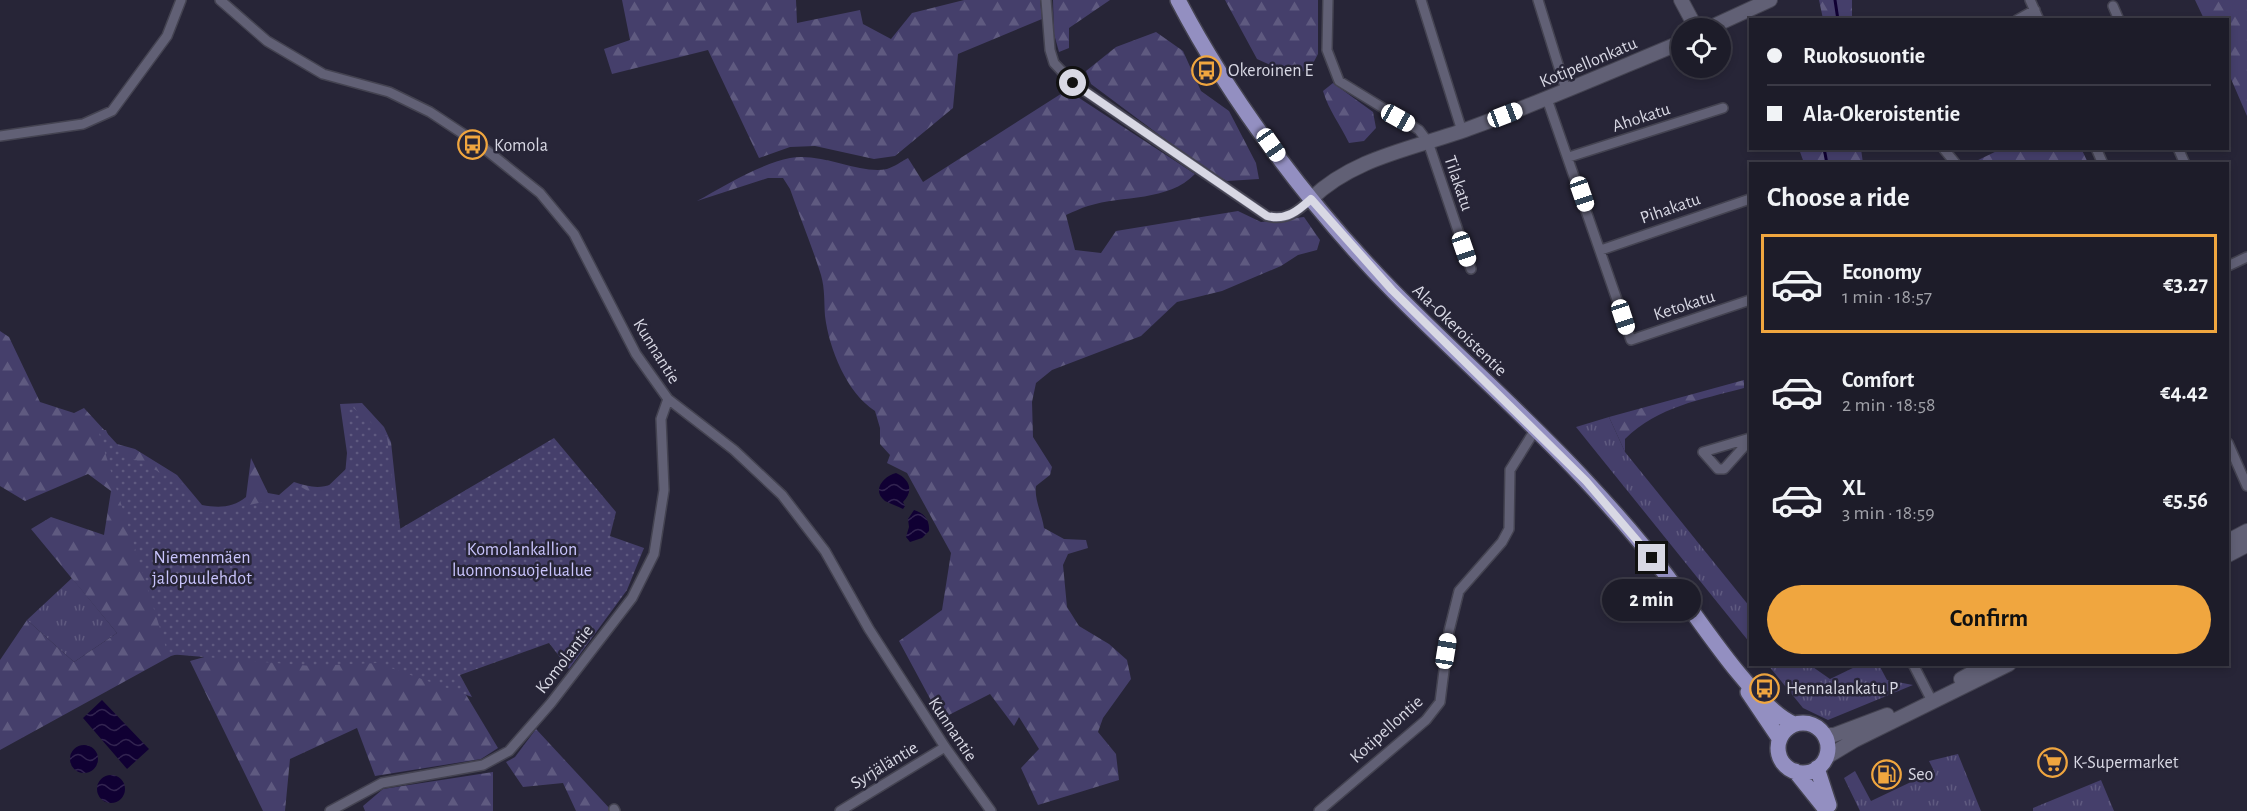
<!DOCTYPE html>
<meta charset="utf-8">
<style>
:root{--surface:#1d1c29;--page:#252531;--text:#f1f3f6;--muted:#a0a1a8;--line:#3b3a46;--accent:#f0a63f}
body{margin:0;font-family:"Alegreya Sans",sans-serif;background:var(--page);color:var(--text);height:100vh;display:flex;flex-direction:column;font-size:22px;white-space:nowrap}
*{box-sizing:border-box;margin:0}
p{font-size:20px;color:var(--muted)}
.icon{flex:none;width:33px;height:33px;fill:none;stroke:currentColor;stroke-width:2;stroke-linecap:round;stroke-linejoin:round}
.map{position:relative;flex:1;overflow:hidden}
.panel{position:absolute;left:1749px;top:162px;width:480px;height:504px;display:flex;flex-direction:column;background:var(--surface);border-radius:0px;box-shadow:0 3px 9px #0003,0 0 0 2px var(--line)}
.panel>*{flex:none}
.banner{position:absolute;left:1749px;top:18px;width:480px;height:132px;border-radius:0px;box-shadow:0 3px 9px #0003,0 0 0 2px var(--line);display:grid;align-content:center;height:132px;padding:0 18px;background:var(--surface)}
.fabs{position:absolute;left:1671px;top:18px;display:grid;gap:12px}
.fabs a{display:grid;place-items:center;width:60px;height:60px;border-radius:50%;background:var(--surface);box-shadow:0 3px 9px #0003,0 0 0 2px var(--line);font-size:30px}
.end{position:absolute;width:27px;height:27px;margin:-14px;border:8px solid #d8d8e4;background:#111;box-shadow:0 0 0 3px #111}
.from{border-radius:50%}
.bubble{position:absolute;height:42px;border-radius:21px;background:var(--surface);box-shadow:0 3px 9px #0003,0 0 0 2px var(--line);font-size:20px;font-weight:700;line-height:42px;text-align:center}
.car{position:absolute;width:18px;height:36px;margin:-18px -9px;border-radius:8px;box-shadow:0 0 4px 2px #0007;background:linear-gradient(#fff 24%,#345 0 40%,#fff 0 76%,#345 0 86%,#fff 0)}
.banner b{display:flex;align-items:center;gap:21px;height:57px;font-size:22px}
.banner b+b{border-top:2px solid var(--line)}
.banner i{width:15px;height:15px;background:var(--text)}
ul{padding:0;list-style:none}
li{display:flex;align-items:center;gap:18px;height:99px;margin:0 12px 9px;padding:0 6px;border:3px solid transparent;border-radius:0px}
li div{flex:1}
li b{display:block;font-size:22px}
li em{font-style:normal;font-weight:700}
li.current{border-color:var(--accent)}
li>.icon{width:54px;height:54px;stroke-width:1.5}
h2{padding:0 18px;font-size:27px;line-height:72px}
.action{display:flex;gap:12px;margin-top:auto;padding:12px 18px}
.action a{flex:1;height:69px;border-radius:36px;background:var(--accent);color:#111;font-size:24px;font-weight:700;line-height:69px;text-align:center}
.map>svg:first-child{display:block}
</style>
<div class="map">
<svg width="2247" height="811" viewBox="0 0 2247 811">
<defs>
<pattern id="grass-tufts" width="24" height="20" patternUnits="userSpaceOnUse" patternTransform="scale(1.5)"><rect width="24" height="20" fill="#453f6b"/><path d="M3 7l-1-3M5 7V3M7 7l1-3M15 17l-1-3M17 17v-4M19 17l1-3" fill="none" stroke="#5f5a80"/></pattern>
<pattern id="forest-firs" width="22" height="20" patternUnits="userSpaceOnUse" patternTransform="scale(1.5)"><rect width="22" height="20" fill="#453f6b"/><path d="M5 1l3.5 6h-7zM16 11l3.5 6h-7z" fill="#5f5a80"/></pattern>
<pattern id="park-dots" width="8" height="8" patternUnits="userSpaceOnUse" patternTransform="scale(1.5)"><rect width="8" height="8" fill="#453f6b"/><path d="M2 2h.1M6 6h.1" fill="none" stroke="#5f5a80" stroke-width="1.8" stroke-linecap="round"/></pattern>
<pattern id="water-waves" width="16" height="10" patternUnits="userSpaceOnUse" patternTransform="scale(1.5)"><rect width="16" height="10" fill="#100033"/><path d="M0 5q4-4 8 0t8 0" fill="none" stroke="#322450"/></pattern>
</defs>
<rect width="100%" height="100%" fill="#272537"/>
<path fill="url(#grass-tufts)" d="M1609,417L1625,452L1750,607V643L1576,427Z
M72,578L117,633L74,662L27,620Z
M1768,665H1810L1830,679L1859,665H1879L1887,680L1913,685L1828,720L1803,708Z
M1958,754L1981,811H1860L1844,778L1855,771L1871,801L1934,771L1929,761Z
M2101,780L2114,811H2033V808Z"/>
<path fill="url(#forest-firs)" d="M622,0H796L797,23L860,10L863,24L891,39L912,13L964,0H1040L1042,19L958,54L953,108L895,156L874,159L815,146L790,147L759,158L708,50L612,74L604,49L630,40Z
M1053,0H1110L1069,28V48L1059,52L1054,34Z
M1225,0H1318V54L1310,69L1292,75L1257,59Z
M1819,0H1852V19H1823Z
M2195,0H2247V116L2228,72V20L2204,19Z
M1156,32L1183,51L1201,91L1229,111L1256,163L1259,179L1227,181L1209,172L1091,84L1086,71L1116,47Z
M1333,83L1373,112L1376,128L1364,141L1349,143C1340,124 1329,111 1323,91Z
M1067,90L1195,174C1168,202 1123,195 1088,206C1081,208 1073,212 1066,215L1075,250L1101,253L1116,231L1238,211L1261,222L1304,217L1320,240L1317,250L1298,255L1281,266L1222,291L1177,302L1141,336L1052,370L1036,383L1032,402L1033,437L1052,467L1050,475L1036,486C1034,499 1042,514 1044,528L1064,539L1086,540L1088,548L1068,554L1063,565L1067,607L1079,626L1109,644L1127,660L1131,679L1103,718L1098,732L1116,754L1119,780L1038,805L1021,768L1039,749L1019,717L1014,726L990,694L941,719L899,641L942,610L951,553L907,473L887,463L890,455L880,444V428L875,411C847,393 829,349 825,316C824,302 825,289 821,275C812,246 800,218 790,189L783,178H768L697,201C722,187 762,163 790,158C821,152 862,175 887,169C894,167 902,161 908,158L923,182Z
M2081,148L2088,163H1972L2001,149Z
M1799,149H1861L1863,163H1804Z
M0,331L9,337L40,402L74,413L84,408L117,444L135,449L177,475L202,505C218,508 233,508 246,497L251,458L268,493L279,495L294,482C314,489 329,490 345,475L347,453L340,404L362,403L384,427L391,442L407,591L171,656L0,750V660L27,620L74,662L117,633L31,529L51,517L104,535L111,491L88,474L25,501L0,486Z
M1744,380V388C1700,400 1659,406 1625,439V452L1609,417Z
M409,600L498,748L481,759L375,776L357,728L290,759L285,811H263L190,661Z
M536,729L612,811H576L563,783L523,787L506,762L515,757Z
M493,772V811H365L363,806L383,789Z"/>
<path fill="url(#park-dots)" d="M347,406H351L387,436L398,530L554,438L616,512L610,536L644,548L627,590L569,669L549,643L460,675L472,697L377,663L312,666L168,654L98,430H106L114,449L183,484L197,506L206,509H231L281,498L296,484L308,491H323L349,466Z"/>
<path fill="url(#water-waves)" d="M896,473C910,479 914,491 903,502L905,506L903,509C898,506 890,504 885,501C871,490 884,476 896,473Z
M914,510C924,513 930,520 929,531L922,538L910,542L906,537L909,527L908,519Z
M102,700L149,749L127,769L83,718Z
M70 759a14 14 0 1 1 28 0a14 14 0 1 1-28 0Z
M97 789a14 14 0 1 1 28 0a14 14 0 1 1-28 0Z"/>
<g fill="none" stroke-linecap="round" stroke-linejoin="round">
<path stroke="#100033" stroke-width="3" d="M1835,0L1838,20
M1824,148L1827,164"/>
<defs>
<path id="street" d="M220,0L267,41L323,74L389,92L430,112L480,145L540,193L574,234L636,354L668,399L734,450L782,495L825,551L869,629L945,747L991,811
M1046,0L1050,50L1054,63L1073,83L1267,216C1287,221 1298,211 1311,199
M1328,0L1327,50L1339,81L1419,130L1428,142L1471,269
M1421,0L1462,131
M1538,0L1566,90
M2030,0L2039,20
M2113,6L2119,20
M2017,20L2035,10
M1547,99L1631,340L1750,300
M0,136L83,124L112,111L167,36L181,0
M1943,148L1956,164
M2096,148L2103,164
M2178,148L2185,164
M1569,157L1723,108
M1601,250L1750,199
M2228,266L2247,257
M1750,438L1703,452L1718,469H1724L1750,440
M2228,443L2247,486
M1913,664L1933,703
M614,809L615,811
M330,811L382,783L483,765L509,751L551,703L632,598L654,554L664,490L661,419L668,399
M840,811L945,747
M1319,811L1426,720L1440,702L1449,631L1459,591L1502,542L1509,529L1510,470L1535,430"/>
<path id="secondary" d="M1681,0L1696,28
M1709,28L1770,0
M1311,199C1355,156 1418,148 1473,127C1544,101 1612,71 1682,42
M2228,541L2247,531
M2228,555L2247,545
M1961,679L1988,664
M1824,735H1834L1887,715
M1825,758L1855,740L2009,664"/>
<path id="primary" d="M1178,0C1231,102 1314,211 1394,292C1457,356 1525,415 1586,481C1614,511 1642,543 1667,576C1693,611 1757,710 1794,724
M1748,692L1779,738
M1778 748a25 25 0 1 1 50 0a25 25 0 1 1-50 0Z
M1817,768L1829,805
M1795,771L1827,811"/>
</defs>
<use href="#street" stroke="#444351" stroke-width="12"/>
<use href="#secondary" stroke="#444351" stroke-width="16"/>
<use href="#primary" stroke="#444351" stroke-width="18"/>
<use href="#street" stroke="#616075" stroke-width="9"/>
<use href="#secondary" stroke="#616075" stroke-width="14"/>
<use href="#primary" stroke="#938fc1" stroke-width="15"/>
</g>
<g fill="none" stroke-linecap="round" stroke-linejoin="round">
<path stroke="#d8d8e4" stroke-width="8" d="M1073,83L1267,216C1286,221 1298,211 1311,199L1392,290L1586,481L1652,558"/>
</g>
<defs>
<symbol id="bus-ring" viewBox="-11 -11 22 22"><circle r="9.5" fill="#272537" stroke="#f0a63f" stroke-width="1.5"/><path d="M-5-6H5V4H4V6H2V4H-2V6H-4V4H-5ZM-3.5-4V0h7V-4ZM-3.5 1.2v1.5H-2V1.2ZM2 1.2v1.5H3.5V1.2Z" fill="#f0a63f"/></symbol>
<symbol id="supermarket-ring" viewBox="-11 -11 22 22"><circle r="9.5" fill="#272537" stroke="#f0a63f" stroke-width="1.5"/><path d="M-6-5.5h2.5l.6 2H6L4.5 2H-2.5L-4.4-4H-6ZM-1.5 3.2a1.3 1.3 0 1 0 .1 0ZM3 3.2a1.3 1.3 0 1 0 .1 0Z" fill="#f0a63f"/></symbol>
<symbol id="fuel-ring" viewBox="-11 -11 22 22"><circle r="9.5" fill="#272537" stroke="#f0a63f" stroke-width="1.5"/><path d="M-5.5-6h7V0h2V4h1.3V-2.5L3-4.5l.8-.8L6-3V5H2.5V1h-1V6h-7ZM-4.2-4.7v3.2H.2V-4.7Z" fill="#f0a63f"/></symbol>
</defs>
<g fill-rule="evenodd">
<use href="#bus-ring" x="1190" y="54" width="33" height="33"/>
<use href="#bus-ring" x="456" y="128" width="33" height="33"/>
<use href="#bus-ring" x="1748" y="672" width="33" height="33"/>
<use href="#supermarket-ring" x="2036" y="746" width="33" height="33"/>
<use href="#fuel-ring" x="1870" y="758" width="33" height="33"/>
</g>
<g text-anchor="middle" stroke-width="5" stroke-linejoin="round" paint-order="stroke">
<g font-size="18" fill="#d8d8e4" stroke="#272537">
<text transform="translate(1588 62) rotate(-23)" y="6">Kotipellonkatu</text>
<text transform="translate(1641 117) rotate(-18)" y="6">Ahokatu</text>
<text transform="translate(1459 183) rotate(71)" y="6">Tilakatu</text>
<text transform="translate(1670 208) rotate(-19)" y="6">Pihakatu</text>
<text transform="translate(1684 305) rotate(-18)" y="6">Ketokatu</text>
<text transform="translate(1460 330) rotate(44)" y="6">Ala-Okeroistentie</text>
<text transform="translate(657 351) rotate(58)" y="6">Kunnantie</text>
<text transform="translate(564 659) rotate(-52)" y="6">Komolantie</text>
<text transform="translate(953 729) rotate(56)" y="6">Kunnantie</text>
<text transform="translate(1386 729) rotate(-42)" y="6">Kotipellontie</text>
<text transform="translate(884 765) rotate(-31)" y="6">Syrjäläntie</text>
</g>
<g font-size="18" fill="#d8d8e4" stroke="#272537" text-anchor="start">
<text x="1228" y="76">Okeroinen E</text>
<text x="494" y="151">Komola</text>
<text x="1786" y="694">Hennalankatu P</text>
<text x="2073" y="768">K-Supermarket</text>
<text x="1908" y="780">Seo</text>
</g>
<g font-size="18" fill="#c9c4fc" stroke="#272537">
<text x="522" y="555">Komolankallion<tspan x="522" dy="21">luonnonsuojelualue</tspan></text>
<text x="202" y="563">Niemenmäen<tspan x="202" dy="21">jalopuulehdot</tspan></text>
</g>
</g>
</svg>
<div class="fabs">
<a><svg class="icon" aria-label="locate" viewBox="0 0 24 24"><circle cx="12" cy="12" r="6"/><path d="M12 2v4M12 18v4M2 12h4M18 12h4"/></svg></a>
</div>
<i class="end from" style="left:1073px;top:83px"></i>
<i class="end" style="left:1652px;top:558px"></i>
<div class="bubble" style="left:1602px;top:579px;width:99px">2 min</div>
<i class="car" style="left:1505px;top:115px;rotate:69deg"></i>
<i class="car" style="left:1398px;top:118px;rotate:119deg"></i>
<i class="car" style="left:1271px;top:145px;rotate:145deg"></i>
<i class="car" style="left:1582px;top:194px;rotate:161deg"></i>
<i class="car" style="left:1464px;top:249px;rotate:161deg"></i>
<i class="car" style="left:1623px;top:317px;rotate:162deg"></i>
<i class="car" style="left:1446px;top:651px;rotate:9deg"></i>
<div class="banner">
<b><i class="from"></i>Ruokosuontie</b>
<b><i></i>Ala-Okeroistentie</b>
</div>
<section class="panel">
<h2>Choose a ride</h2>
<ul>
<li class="current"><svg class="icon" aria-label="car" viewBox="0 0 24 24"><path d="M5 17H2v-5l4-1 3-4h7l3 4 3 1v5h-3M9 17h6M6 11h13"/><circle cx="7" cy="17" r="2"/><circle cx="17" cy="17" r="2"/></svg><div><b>Economy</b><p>1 min · 18:57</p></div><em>€3.27</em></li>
<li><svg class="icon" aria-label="car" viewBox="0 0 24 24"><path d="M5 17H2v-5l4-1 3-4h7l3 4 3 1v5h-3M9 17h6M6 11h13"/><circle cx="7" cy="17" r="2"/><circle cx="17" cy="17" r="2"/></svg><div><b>Comfort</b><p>2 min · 18:58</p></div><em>€4.42</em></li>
<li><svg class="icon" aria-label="car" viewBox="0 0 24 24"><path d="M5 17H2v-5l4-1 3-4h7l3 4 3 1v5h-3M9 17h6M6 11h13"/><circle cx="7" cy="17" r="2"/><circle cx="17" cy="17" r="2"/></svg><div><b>XL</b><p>3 min · 18:59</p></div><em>€5.56</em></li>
</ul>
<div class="action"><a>Confirm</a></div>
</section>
</div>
